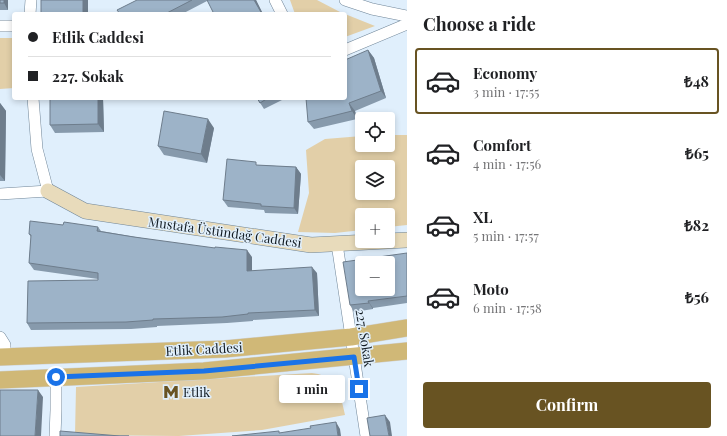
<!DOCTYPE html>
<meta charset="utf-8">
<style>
:root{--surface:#fff;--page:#f2f2f2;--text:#202124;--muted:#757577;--line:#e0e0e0;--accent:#685322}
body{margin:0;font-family:"Playfair Display",serif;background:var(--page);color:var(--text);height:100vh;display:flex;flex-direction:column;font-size:15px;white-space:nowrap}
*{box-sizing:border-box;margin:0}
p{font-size:13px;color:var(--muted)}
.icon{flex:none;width:22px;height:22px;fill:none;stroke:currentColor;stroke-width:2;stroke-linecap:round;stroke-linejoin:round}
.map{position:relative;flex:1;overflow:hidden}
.side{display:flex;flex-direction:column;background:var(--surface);width:320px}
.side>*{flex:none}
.banner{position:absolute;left:12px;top:12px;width:335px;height:88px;border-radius:4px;box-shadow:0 2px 6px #0003;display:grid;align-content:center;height:88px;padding:0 16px;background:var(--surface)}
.controls{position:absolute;left:355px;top:112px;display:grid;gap:8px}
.controls a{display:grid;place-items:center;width:40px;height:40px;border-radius:4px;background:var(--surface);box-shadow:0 2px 6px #0003;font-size:20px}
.end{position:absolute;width:18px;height:18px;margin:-9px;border:5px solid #1a73e8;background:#fff;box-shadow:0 0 0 2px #fff}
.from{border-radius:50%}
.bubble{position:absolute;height:28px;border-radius:4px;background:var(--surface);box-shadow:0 2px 6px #0003;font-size:13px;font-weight:700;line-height:28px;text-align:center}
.banner b{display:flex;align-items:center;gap:14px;height:38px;font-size:15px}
.banner b+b{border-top:1px solid var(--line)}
.banner i{width:10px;height:10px;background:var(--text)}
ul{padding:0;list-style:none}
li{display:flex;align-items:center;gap:12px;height:66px;margin:0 8px 6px;padding:0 8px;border:2px solid transparent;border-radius:4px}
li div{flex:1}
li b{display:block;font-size:15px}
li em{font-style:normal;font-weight:700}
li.selected{border-color:var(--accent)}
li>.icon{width:36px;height:36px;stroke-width:1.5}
h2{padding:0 16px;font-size:18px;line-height:48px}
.action{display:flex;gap:8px;margin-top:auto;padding:8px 16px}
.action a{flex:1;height:46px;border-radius:4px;background:var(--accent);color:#fff;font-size:16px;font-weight:700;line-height:46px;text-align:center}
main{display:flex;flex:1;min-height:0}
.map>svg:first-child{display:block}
</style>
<main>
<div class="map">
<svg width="407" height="436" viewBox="0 0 407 436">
<rect width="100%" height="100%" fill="#e0effc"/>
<path fill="#e2cfa8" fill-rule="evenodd" d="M290,0H317L340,12L375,26L345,37V14H295Z
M0,38H14V88L0,89Z
M388,135H407V225L388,227V215H362V230L335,233L298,232L309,193L306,150L325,139L362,136V145H388ZM362,167H388V193H362Z
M312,373L318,374L337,380L345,415L262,430L179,436L75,435L76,387Z"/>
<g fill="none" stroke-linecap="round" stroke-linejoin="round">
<defs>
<path id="street" d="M275,0L282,14
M345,0L372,9L407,16
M30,14L31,0
M0,26H14
M345,50L407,24
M0,194L48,191L37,149L33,98
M337,244L366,436
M0,337L5,345V357
M55,436L56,410V377"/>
<path id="secondary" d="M48,191L85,211L311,245L407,240"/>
<path id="primary" d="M0,357L225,349L351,337L407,328
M0,380L204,371L407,351"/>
</defs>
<use href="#street" stroke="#6f8598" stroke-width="12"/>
<use href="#secondary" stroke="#6f8598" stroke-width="16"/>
<use href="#primary" stroke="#d0d2d3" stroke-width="18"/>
<use href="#street" stroke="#fff" stroke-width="11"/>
<use href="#secondary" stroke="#e8dbbb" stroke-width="15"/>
<use href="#primary" stroke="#d0b877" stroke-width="17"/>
</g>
<path fill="#879aac" d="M0,0H8V10H0Z
M137,0H256L263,14L207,1L182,14H120Z
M368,50L374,58L386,98L355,111L357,119L314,129L308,122Z
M103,98L104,132L55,133L50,125Z
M257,98H286L264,109Z
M0,103L6,111L5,181H0Z
M214,128L207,163L164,155L158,146Z
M258,165L296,167L301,174L298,214L265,213L264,210L228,207L223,200Z
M63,225L98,227L101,231L252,257V271L317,273L319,316L253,320V321L227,323L157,326V327L131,329L31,330L27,323L98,280V279L34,270L29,263L31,237L29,234Z
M407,253V303L373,308V309L354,312L350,305Z"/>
<path fill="#6e7d8c" d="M4,0H8V10L4,3Z
M83,0H88V14H83Z
M254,0H256L263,14H262Z
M368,50L374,58L386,98L381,91Z
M98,98H103L104,132L98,124Z
M0,103L6,111L5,181L0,175Z
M349,103L355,111L357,119L352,111Z
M208,119L214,128L207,163L201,154Z
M296,167L301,174L298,214L294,208Z
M247,250L252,257V278L247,271Z
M312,267L317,273L319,316L315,310Z
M368,301L373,308V309L369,303Z
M38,390L43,397L41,436H35Z
M385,415L390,422L392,436H389Z
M336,422L340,429L341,436H338Z"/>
<path fill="#9db3c8" stroke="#6e7d8c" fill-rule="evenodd" d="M0,0H4V3H0Z
M41,0H83V14H41Z
M137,0H192L165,14H120L117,10Z
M207,0H254L262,14H214Z
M368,50L381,91L349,103L352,111L308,122L306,98H345V60Z
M50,98H98V124L50,125Z
M257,98H268L260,103Z
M164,111L208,119L201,154L158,146Z
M227,159L256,162V165L296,167L294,208L261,206V204L223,200Z
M30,221L63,225L64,222L98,227L97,231L134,237L215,248V247L247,250V271L312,267L315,310L248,313V314L222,317L153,319V320L126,322L27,323L28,281L98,280V273L29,263L31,235L29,234Z
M407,253V296L368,301L369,303L350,305L343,262ZM362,263H388V289H362Z
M0,390H38L35,436H0Z
M385,415L389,436H370L367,418Z
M336,422L338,436H232L279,431V433L311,428L310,426Z
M60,431L120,436H129H60Z"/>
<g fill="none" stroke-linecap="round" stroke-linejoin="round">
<path stroke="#1a73e8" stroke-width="5" d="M56,377L204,371L354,357L359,389"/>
</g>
<defs>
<symbol id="metro-bare" viewBox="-9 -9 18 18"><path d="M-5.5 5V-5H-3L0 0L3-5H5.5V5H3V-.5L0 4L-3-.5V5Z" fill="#685322" stroke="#e0effc" stroke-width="2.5" paint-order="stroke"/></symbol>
</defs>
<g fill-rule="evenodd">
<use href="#metro-bare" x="160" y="381" width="22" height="22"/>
</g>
<g text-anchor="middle" stroke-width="3" stroke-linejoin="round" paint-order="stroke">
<g font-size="13" fill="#131c23" stroke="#e0effc">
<text transform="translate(225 232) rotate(8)" y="5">Mustafa Üstündağ Caddesi</text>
<text transform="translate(365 338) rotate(81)" y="5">227. Sokak</text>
<text transform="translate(204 349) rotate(-3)" y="5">Etlik Caddesi</text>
</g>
<g font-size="13" fill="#131c23" stroke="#e0effc" text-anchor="start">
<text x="183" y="397">Etlik</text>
</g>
</g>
</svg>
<div class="controls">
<a><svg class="icon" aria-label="locate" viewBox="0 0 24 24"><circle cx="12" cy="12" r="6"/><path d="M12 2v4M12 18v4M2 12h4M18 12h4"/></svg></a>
<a><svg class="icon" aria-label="layers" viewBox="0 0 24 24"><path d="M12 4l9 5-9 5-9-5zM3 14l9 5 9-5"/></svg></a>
<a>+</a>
<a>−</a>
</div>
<i class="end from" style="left:56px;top:377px"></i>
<i class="end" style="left:359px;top:389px"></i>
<div class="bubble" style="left:279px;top:375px;width:66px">1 min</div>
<div class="banner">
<b><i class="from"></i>Etlik Caddesi</b>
<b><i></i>227. Sokak</b>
</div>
</div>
<section class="side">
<h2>Choose a ride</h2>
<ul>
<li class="selected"><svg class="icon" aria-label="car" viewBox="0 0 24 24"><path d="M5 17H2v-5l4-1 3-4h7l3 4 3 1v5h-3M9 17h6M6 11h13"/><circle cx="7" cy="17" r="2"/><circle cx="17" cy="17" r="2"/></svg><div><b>Economy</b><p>3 min · 17:55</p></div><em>₺48</em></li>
<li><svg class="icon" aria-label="car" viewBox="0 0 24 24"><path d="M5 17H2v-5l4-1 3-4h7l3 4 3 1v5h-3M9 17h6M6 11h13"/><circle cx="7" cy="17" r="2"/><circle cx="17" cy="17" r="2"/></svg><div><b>Comfort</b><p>4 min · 17:56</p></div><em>₺65</em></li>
<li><svg class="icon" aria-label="car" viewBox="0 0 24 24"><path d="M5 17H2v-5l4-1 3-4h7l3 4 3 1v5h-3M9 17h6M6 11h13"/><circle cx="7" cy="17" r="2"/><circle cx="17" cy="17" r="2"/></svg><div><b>XL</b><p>5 min · 17:57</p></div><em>₺82</em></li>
<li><svg class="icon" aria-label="car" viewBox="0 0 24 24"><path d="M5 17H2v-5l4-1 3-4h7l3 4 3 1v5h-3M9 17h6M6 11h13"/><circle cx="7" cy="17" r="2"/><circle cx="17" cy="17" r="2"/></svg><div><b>Moto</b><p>6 min · 17:58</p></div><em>₺56</em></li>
</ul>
<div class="action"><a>Confirm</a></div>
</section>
</main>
